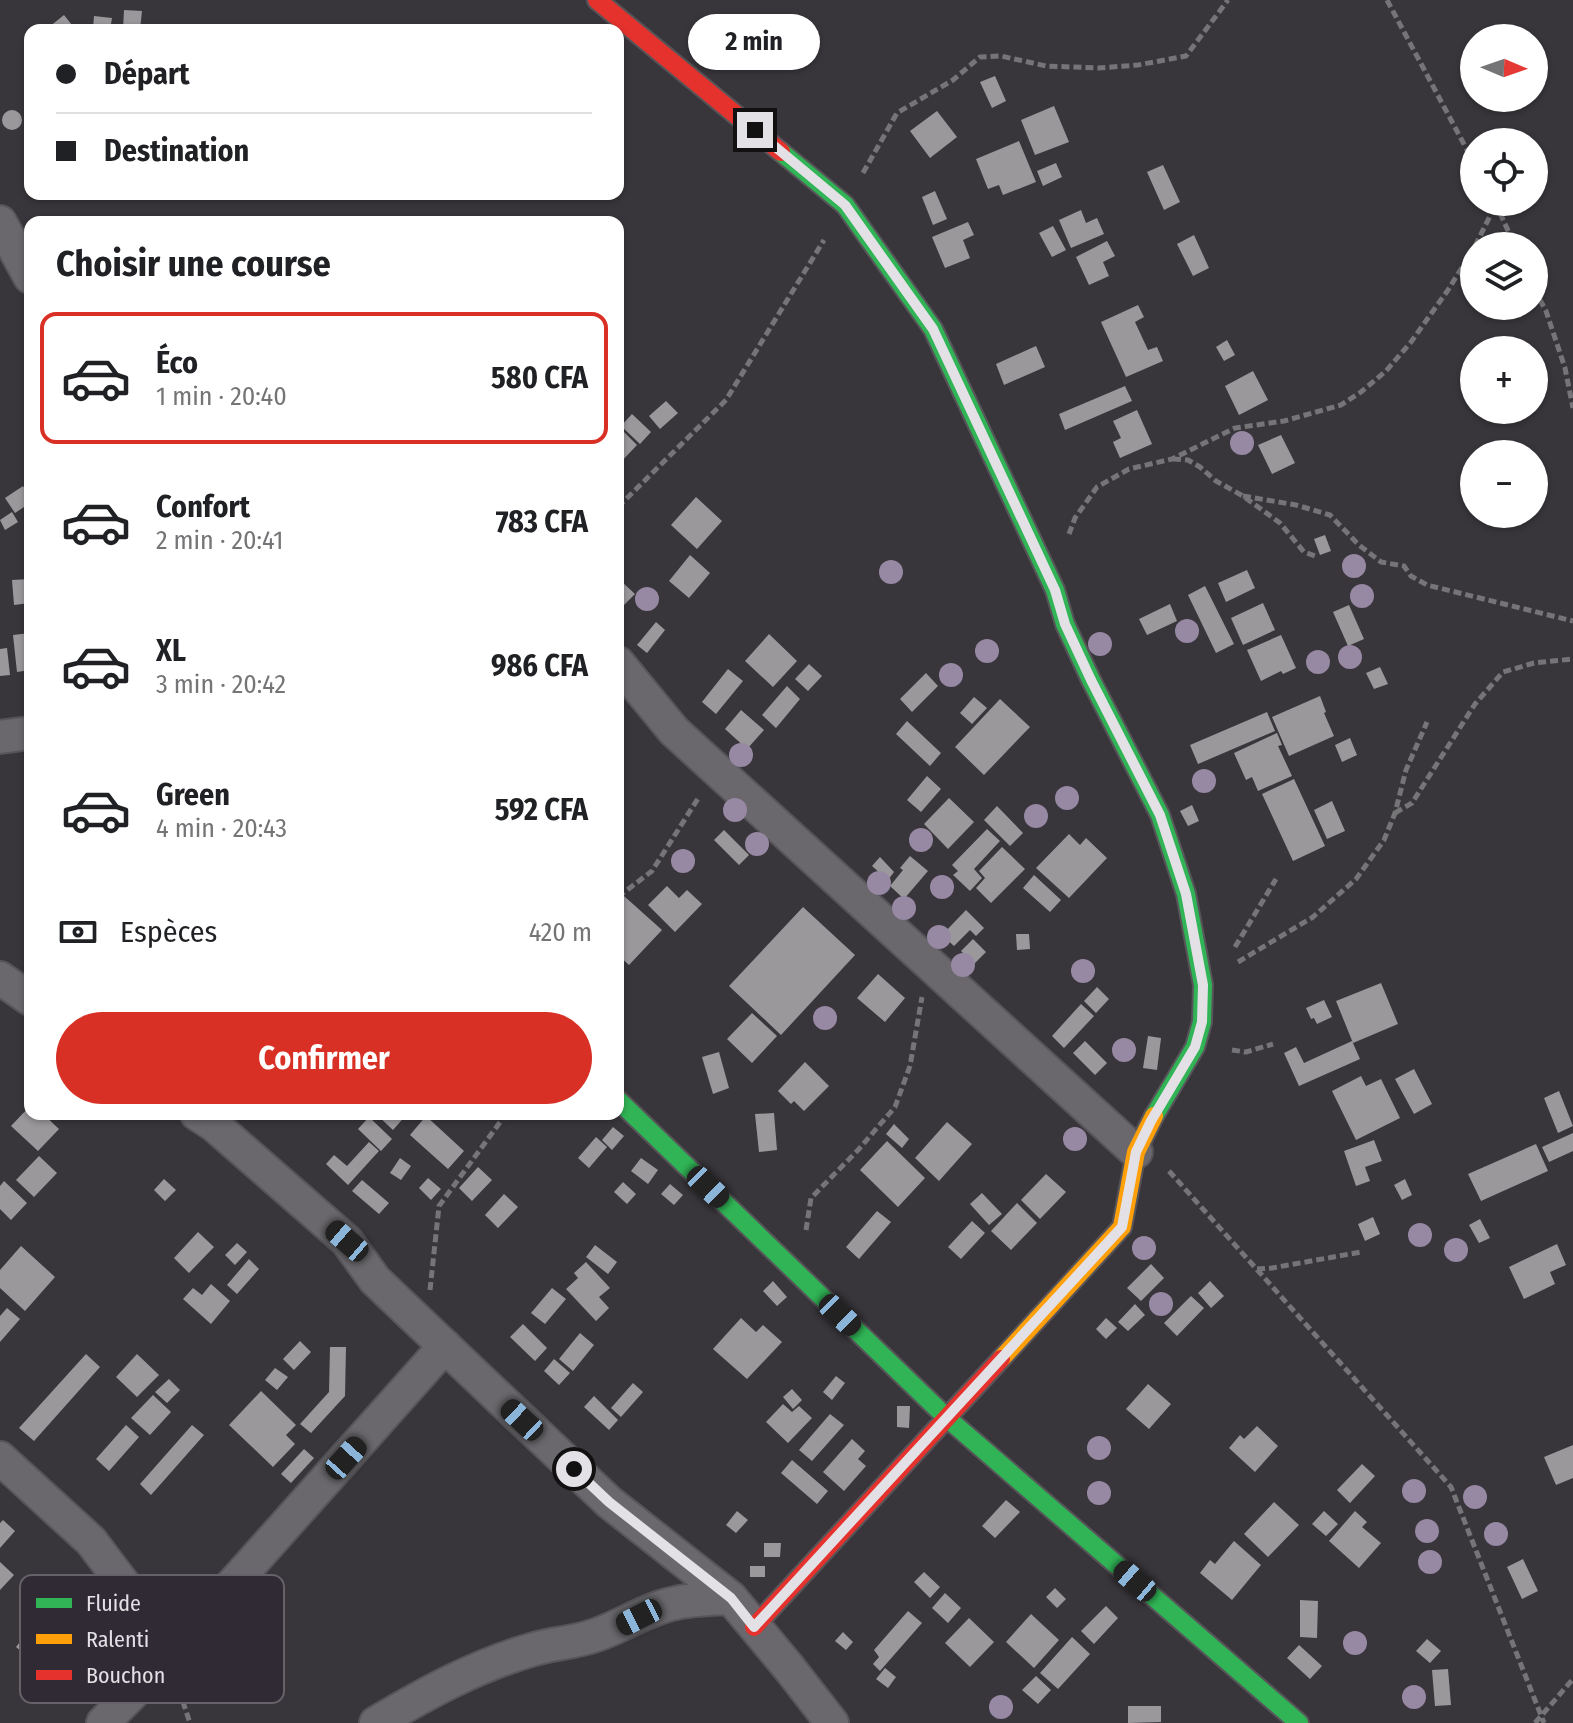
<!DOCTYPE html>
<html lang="fr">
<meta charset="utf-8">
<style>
:root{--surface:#fff;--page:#f2f2f2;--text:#202124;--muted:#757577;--line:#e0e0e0;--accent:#d93025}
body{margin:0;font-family:"Fira Sans Condensed",sans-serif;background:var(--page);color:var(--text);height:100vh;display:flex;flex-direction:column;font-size:30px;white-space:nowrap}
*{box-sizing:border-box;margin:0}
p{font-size:26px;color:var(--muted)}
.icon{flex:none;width:44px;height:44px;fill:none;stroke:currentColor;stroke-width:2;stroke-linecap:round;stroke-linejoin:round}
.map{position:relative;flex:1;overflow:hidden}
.panel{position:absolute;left:24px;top:216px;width:600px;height:904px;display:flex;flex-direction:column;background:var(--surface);border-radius:16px;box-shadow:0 2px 6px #0004}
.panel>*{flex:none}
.guide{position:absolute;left:24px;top:24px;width:600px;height:176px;border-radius:16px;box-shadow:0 2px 6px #0004;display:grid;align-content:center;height:176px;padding:0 32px;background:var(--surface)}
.needle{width:52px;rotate:92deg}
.buttons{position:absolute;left:1460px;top:24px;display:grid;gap:16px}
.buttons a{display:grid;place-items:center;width:88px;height:88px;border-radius:50%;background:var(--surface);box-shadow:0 2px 6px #0004;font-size:40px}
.end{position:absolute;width:36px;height:36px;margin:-18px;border:10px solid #e3e0e6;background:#111;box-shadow:0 0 0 4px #111}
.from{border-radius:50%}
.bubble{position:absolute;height:56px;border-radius:28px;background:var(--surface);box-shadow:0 2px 6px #0004;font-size:26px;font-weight:700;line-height:56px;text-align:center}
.car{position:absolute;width:24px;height:48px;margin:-24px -12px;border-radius:10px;box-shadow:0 0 6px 2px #0007;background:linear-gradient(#222 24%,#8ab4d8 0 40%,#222 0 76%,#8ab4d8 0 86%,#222 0)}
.guide b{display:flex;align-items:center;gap:28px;height:76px;font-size:30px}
.guide b+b{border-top:2px solid var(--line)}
.guide i{width:20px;height:20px;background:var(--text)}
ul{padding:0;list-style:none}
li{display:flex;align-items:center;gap:24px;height:132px;margin:0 16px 12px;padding:0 16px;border:4px solid transparent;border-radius:16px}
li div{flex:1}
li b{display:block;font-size:30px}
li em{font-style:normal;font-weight:700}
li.active{border-color:var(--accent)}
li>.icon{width:72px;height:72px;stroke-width:1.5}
h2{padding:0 32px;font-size:36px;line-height:96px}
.pay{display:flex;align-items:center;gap:20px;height:88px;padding:0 32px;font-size:30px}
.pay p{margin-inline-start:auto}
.action{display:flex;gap:16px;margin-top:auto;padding:16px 32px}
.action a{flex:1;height:92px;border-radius:48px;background:var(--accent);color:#fff;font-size:32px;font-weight:700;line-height:92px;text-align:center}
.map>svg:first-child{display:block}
</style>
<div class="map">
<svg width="1573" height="1723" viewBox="0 0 1573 1723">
<rect width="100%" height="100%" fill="#39363b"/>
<path fill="#9b989c" d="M124,10L142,11L140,30H123Z
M64,15L76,30H51L49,27Z
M94,16L112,18L110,30L93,29Z
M995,76L1006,101L992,108L980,82Z
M1054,106L1069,142L1035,155L1021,120Z
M2 120a10 10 0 1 1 20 0a10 10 0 1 1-20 0Z
M937,111L957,137L930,158L910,131Z
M1019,141L1036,182L1003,195L999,185L988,189L976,159Z
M1056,163L1062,177L1043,186L1037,171Z
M1163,165L1180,202L1164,210L1147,172Z
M935,191L947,219L933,225L922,197Z
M1081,210L1086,223L1097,218L1104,234L1071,248L1059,220Z
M968,222L974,235L963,240L970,258L945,268L932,237Z
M1053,226L1066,250L1052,257L1039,233Z
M1194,235L1209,268L1193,276L1177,244Z
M1107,241L1115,256L1103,262L1109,276L1089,285L1076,257Z
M1138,305L1144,317L1135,322L1148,350L1157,347L1163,361L1126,377L1101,322Z
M1227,340L1235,355L1224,361L1216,347Z
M1036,346L1045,367L1004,385L996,364Z
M1253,371L1268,400L1239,415L1225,386Z
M1125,386L1132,401L1065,430L1059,414Z
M666,401L678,413L660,429L649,416Z
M1137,410L1152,444L1120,458L1113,442L1121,438L1113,421Z
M632,414L651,432L640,444L621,426Z
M618,426L637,445L618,465Z
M1281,435L1295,463L1272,474L1258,445Z
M23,486L30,497V503L15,513L5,498Z
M696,497L722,521L697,549L671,525Z
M12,512L18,522L5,530L0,520Z
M1325,535L1331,551L1320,555L1314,539Z
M690,555L710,573L689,598L669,581Z
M1247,570L1255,588L1226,602L1218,583Z
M30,579V603L14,605L12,580Z
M621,581L635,594L618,611V584Z
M1205,586L1234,644L1216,653L1188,595Z
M1263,603L1275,630L1243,645L1231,618Z
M1170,604L1177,621L1147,635L1139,619Z
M1349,605L1364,639L1348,646L1333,612Z
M656,622L665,630L647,653L637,645Z
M30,633V670L17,672L13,635Z
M769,634L797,661L773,687L745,661Z
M1281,635L1296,668L1283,674L1281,671L1261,681L1247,650Z
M7,648L10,675L0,676V649Z
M809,664L822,676L808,691L795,679Z
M1380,667L1388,684L1374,689L1366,673Z
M728,669L743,681L716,714L702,702Z
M926,673L938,686L912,712L900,699Z
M787,686L800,699L776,728L762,715Z
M1320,696L1326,712L1324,713L1334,736L1289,756L1272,717Z
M974,697L987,708L972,724L960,713Z
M1000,699L1030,727L984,775L955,747Z
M741,710L764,730L747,749L725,729Z
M1267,712L1275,731L1198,764L1190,745Z
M907,721L941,753L930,766L896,734Z
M1277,733L1282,745L1278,746L1292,776L1258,791L1252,777L1246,780L1234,753Z
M1350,738L1357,755L1342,762L1335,745Z
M927,776L941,789L921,812L907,800Z
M1294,779L1325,846L1293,861L1262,794Z
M949,798L974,822L948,849L924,824Z
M1332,801L1345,831L1327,839L1314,810Z
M1192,805L1199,821L1188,826L1180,811Z
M997,806L1023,833L1010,846L984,820Z
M987,829L1000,841L974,869L982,878L970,891L953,875L958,871L952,865Z
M724,830L749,855L739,865L714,840Z
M1069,834L1080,845L1086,838L1107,858L1069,898L1036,868Z
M1002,847L1025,869L991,903L976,888L985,878L979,871Z
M910,856L928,871L904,899L890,886L903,870L900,868Z
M880,857L894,872L888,880L872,866Z
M1034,875L1061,900L1050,912L1023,888Z
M667,886L679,898L687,890L702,904L675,932L648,905Z
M624,896L662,930L629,965L618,955V902Z
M803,907L855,955L781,1035L729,986Z
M966,910L984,928L976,936L970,930L954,946L942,935Z
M1016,934H1029L1030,949L1017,950Z
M973,939L986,952L974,964L961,951Z
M878,974L905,998L885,1022L857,998Z
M1381,983L1398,1024L1353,1043L1336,1001Z
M1097,987L1109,999L1096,1013L1084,1001Z
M1324,1000L1332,1017L1317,1024L1314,1018L1311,1019L1306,1008Z
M1081,1004L1094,1016L1064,1048L1052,1036Z
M752,1013L777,1036L752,1063L727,1039Z
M1148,1036L1161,1038L1157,1070L1143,1068Z
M1085,1041L1107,1063L1095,1075L1073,1053Z
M1352,1041L1360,1059L1299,1086L1284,1053L1296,1047L1304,1063Z
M719,1052L729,1088L713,1094L702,1057Z
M805,1062L829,1086L804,1111L794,1101L791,1104L778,1091Z
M1414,1069L1432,1104L1414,1114L1395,1079Z
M1361,1076L1366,1086L1381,1079L1400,1118L1356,1140L1332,1091Z
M1559,1091L1573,1126L1558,1133L1544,1098Z
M30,1106V1114H43L59,1129L38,1151L11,1126Z
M774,1113L777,1150L759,1152L755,1114Z
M376,1114H407L393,1130Z
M426,1116L464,1151L448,1169L410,1135Z
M369,1117L392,1139L381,1151L358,1129Z
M947,1122L972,1144L939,1181L915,1158Z
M894,1124L909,1139L902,1148L886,1134Z
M613,1127L624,1136L612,1150L602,1140Z
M1573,1133V1151L1549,1162L1542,1147Z
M596,1137L607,1147L589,1168L578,1158Z
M1374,1140L1382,1161L1365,1167L1370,1181L1356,1186L1344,1151Z
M887,1141L925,1178L898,1207L860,1170Z
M369,1142L379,1151L348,1185L326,1164L334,1155L347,1166Z
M1536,1144L1548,1171L1481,1201L1468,1174Z
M39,1156L57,1173L34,1197L16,1180Z
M400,1158L411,1166L401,1180L390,1173Z
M641,1158L658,1170L648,1184L631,1171Z
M478,1167L492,1180L472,1201L459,1188Z
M1046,1174L1066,1192L1040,1219L1021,1200Z
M428,1178L441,1189L431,1200L419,1188Z
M164,1179L176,1190L165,1201L154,1190Z
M1405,1179L1412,1195L1402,1200L1394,1185Z
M362,1180L389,1203L379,1214L352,1191Z
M4,1181L27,1203L11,1220L0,1209V1186Z
M623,1182L636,1194L627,1204L614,1192Z
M670,1184L683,1195L674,1205L661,1194Z
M982,1193L1002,1214L989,1225L970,1204Z
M504,1194L518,1207L498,1228L485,1215Z
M1017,1203L1037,1223L1011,1250L991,1231Z
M877,1211L891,1222L859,1259L846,1247Z
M1373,1217L1380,1234L1365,1241L1358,1224Z
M1480,1219L1490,1238L1479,1243L1469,1225Z
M972,1221L985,1233L961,1259L948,1247Z
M198,1232L214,1247L189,1273L174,1258Z
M237,1243L247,1252L235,1265L225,1255Z
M1557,1244L1566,1265L1550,1272L1555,1284L1524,1299L1509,1267Z
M595,1245L617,1262L608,1274L586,1257Z
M21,1246L55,1277L25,1311L0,1288V1270Z
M249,1259L259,1269L237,1294L227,1285Z
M586,1262L610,1288L599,1297L609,1308L596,1321L566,1289L578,1278L574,1273Z
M1151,1264L1164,1278L1141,1301L1127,1288Z
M773,1281L787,1297L777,1306L763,1291Z
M1210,1281L1224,1296L1211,1308L1198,1293Z
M211,1284L230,1301L211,1324L183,1299L193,1288L202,1295Z
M552,1288L566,1299L545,1324L531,1313Z
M1191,1296L1204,1308L1177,1336L1164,1323Z
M1135,1304L1145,1315L1128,1331L1118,1322Z
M7,1308L20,1319L0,1342V1316Z
M741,1318L756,1332L763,1325L782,1342L747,1379L713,1349Z
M1106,1318L1117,1328L1106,1339L1096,1329Z
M523,1324L547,1348L535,1361L510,1337Z
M580,1333L594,1345L573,1371L559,1359Z
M300,1341L311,1352L294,1370L283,1359Z
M330,1347H346L345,1396L311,1433L300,1424L329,1392Z
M86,1354L100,1367L34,1441L19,1428Z
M137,1354L159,1375L137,1397L116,1377Z
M554,1359L570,1373L559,1385L544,1371Z
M275,1368L288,1377L277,1390L265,1380Z
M836,1376L845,1383L832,1400L823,1392Z
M169,1379L180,1390L167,1403L155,1392Z
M633,1383L643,1392L621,1417L611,1408Z
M1148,1384L1171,1404L1149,1429L1126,1409Z
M792,1389L802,1400L793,1409L783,1397Z
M261,1391L296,1425L286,1435L295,1444L273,1467L229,1425Z
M153,1395L171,1412L150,1435L131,1418Z
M594,1396L618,1420L609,1430L584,1407Z
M783,1404L792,1412L799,1406L812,1418L788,1443L766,1422Z
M897,1406H910L909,1428L897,1427Z
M830,1414L844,1425L812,1461L799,1450Z
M126,1425L139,1437L109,1471L96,1459Z
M192,1425L204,1435L151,1495L140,1484Z
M1257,1426L1278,1446L1255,1472L1229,1448L1240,1435L1244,1439Z
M852,1439L865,1451L858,1459L866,1466L844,1491L823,1472Z
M1573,1445V1478L1556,1485L1544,1457Z
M304,1449L314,1458L291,1483L281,1474Z
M792,1460L828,1491L817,1504L781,1473Z
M1362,1464L1375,1476L1350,1503L1337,1490Z
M1006,1500L1020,1512L995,1538L982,1526Z
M1274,1502L1299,1525L1268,1557L1244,1534Z
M737,1511L748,1520L736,1533L726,1525Z
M1324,1511L1338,1524L1326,1536L1312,1524Z
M1355,1511L1367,1522L1362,1527L1381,1543L1359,1568L1329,1541Z
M3,1520L15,1531L0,1548V1523Z
M1234,1541L1261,1565L1232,1600L1200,1573L1210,1560L1215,1564Z
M764,1543H781L780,1557H764Z
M1523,1559L1538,1591L1522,1599L1507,1567Z
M0,1562L14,1575L0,1590Z
M750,1566H765V1577H750Z
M924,1572L940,1587L930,1598L914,1582Z
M1055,1588L1066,1599L1057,1608L1046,1597Z
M945,1593L961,1608L948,1623L932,1608Z
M1300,1600L1318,1601L1317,1638L1300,1637Z
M1106,1606L1118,1618L1094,1644L1081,1631Z
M908,1611L922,1623L880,1671L873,1664L879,1657L874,1650Z
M1031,1614L1059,1640L1034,1668L1006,1642Z
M969,1618L994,1642L970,1667L945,1643Z
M843,1632L853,1642L846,1650L835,1641Z
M27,1633L39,1644L28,1657L16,1647Z
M1072,1637L1090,1654L1058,1689L1040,1673Z
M1427,1639L1441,1651L1430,1663L1416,1651Z
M1299,1645L1322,1666L1310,1679L1287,1658Z
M885,1668L896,1677L888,1688L876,1679Z
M1448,1669L1451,1705L1435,1706L1432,1670Z
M1036,1676L1051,1690L1038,1704L1022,1690Z
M1128,1706H1161V1722L1128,1723Z"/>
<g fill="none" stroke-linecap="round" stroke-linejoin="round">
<defs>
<path id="street" d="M0,222L30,277
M618,663L674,731L1136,1152
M0,737L30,733
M0,978L30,999
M197,1114L214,1125L347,1241L375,1280L609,1502L731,1598L790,1669L832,1723
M0,1458L91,1541L131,1594L167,1658
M103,1723L167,1658L445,1346
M376,1723C425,1694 475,1666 531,1650C552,1643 575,1643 596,1635C623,1626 648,1608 676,1603C693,1599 713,1599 731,1598"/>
<path id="fast" d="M781,152L845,205L933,329L1055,590L1065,624L1091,680L1160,815L1186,894L1203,985L1202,1022L1195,1047L1154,1116
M618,1100L947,1418L1299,1723"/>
<path id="slow" d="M1001,1359L1122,1227L1136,1152L1154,1116"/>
<path id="jam" d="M597,0L781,152
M754,1627L1001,1359"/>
</defs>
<use href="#street" stroke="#575559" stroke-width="36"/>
<use href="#fast" stroke="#575559" stroke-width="22"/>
<use href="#slow" stroke="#575559" stroke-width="22"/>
<use href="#jam" stroke="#575559" stroke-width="22"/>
<path stroke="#757476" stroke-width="5" stroke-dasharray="8 4" stroke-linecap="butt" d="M1387,0L1474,163
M863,173L897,113L953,80L980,57L1001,56L1046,66L1098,68L1138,65L1186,56L1228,0
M1495,202L1515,246
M1475,246L1496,204
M1534,289L1546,311L1565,368L1573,408
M1173,459L1188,460L1200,467L1216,481L1243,496L1280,523L1304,552L1315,556
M1243,496L1296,505L1330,515L1359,545L1381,562L1404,566L1411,576L1427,585L1573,621
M618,507L726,400L824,240
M1069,534L1075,518L1097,487L1129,469L1172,459L1235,428L1284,421L1341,405L1361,392L1386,371L1411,342L1448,290L1474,248
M1395,813L1412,803L1475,704L1503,672L1534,663L1573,659
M618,897L652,871L699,797
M1235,947L1276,879
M1238,962L1313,917L1356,879L1384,840L1395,813L1406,770L1427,722
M1232,1050L1246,1052L1273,1044
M1169,1171L1451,1487L1544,1723
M806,1230L811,1198L859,1149L895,1107L910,1066L922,997
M1257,1269L1272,1268L1361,1252
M430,1290L439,1206L506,1114
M179,1690L190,1723
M1535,1723L1573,1679"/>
<use href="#street" stroke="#6a686c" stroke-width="32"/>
<use href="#fast" stroke="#30b455" stroke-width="18"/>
<use href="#slow" stroke="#ff9f0a" stroke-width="18"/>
<use href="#jam" stroke="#e5322d" stroke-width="18"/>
</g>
<g fill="#9788a3">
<circle cx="1242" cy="443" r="12"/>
<circle cx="1354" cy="566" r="12"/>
<circle cx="891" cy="572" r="12"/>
<circle cx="1362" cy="596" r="12"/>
<circle cx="647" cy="599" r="12"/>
<circle cx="1187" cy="631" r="12"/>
<circle cx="1100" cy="644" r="12"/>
<circle cx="987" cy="651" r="12"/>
<circle cx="1350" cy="657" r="12"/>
<circle cx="1318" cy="662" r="12"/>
<circle cx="951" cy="675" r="12"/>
<circle cx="741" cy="755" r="12"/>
<circle cx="1204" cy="781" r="12"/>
<circle cx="1067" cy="798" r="12"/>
<circle cx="735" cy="810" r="12"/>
<circle cx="1036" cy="816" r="12"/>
<circle cx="921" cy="840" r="12"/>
<circle cx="757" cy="844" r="12"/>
<circle cx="683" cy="861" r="12"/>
<circle cx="879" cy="883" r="12"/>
<circle cx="942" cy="887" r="12"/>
<circle cx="904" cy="908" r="12"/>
<circle cx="939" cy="937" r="12"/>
<circle cx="963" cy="965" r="12"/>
<circle cx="1083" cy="971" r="12"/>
<circle cx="825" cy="1018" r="12"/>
<circle cx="1124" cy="1050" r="12"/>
<circle cx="1075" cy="1139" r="12"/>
<circle cx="1420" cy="1235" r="12"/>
<circle cx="1144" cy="1248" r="12"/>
<circle cx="1456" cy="1250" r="12"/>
<circle cx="1161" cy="1304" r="12"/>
<circle cx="1099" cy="1448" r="12"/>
<circle cx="1414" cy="1491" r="12"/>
<circle cx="1099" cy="1493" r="12"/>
<circle cx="1475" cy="1497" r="12"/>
<circle cx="1427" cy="1531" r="12"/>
<circle cx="1496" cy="1534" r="12"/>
<circle cx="1430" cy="1562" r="12"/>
<circle cx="1355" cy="1643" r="12"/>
<circle cx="1414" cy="1697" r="12"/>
<circle cx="1001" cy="1707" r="12"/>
</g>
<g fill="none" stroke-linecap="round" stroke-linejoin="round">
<path stroke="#e3e0e6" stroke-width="10" d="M574,1469L609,1502L731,1598L754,1627L1122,1227L1136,1152L1151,1121L1195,1047L1202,1022L1203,985L1186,894L1160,815L1091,680L1065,624L1055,590L933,329L845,205L755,130"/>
</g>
<rect x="20" y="1575" width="264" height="128" rx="12" fill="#2f2a33" stroke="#656169" stroke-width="2"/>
<rect x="36" y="1598" width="36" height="10" fill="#30b455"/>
<rect x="36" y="1634" width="36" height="10" fill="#ff9f0a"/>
<rect x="36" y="1670" width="36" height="10" fill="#e5322d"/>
<g font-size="22" fill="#e3e0e6">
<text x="86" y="1611">Fluide</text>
<text x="86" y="1647">Ralenti</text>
<text x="86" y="1683">Bouchon</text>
</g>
</svg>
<div class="buttons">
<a><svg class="needle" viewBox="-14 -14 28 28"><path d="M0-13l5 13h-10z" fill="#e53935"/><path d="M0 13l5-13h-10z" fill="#757577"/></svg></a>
<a><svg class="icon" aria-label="locate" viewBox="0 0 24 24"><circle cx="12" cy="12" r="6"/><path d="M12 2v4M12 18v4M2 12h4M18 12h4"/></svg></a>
<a><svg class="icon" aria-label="layers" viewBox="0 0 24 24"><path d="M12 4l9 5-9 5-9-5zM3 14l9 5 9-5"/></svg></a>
<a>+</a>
<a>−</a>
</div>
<i class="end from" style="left:574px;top:1469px"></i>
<i class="end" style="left:755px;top:130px"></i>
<div class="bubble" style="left:688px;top:14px;width:132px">2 min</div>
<i class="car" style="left:708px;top:1187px;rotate:134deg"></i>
<i class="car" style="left:347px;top:1241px;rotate:311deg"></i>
<i class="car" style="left:840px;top:1315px;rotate:134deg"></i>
<i class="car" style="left:522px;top:1420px;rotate:313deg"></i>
<i class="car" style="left:346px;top:1458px;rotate:42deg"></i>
<i class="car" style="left:1135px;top:1581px;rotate:311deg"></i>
<i class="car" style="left:639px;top:1617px;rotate:243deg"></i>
<div class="guide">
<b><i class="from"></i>Départ</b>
<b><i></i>Destination</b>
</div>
<section class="panel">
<h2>Choisir une course</h2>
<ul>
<li class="active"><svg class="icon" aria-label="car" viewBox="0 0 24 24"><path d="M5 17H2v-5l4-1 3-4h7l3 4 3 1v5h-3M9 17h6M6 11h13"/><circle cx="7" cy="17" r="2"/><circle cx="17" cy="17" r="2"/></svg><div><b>Éco</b><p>1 min · 20:40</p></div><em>580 CFA</em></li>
<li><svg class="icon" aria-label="car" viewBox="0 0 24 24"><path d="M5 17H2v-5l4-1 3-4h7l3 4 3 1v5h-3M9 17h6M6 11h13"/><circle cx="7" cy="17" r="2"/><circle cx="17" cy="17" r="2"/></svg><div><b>Confort</b><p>2 min · 20:41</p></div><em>783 CFA</em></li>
<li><svg class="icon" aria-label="car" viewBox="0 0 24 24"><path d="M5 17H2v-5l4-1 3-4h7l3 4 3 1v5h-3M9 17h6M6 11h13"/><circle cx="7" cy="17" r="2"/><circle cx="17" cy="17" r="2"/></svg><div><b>XL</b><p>3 min · 20:42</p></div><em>986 CFA</em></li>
<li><svg class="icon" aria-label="car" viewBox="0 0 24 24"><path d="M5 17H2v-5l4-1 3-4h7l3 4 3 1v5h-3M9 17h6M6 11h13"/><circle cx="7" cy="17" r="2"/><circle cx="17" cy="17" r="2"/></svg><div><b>Green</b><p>4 min · 20:43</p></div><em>592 CFA</em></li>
</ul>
<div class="pay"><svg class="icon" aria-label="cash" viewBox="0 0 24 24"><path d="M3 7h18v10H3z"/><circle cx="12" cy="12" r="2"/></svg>Espèces<p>420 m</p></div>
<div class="action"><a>Confirmer</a></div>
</section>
</div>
